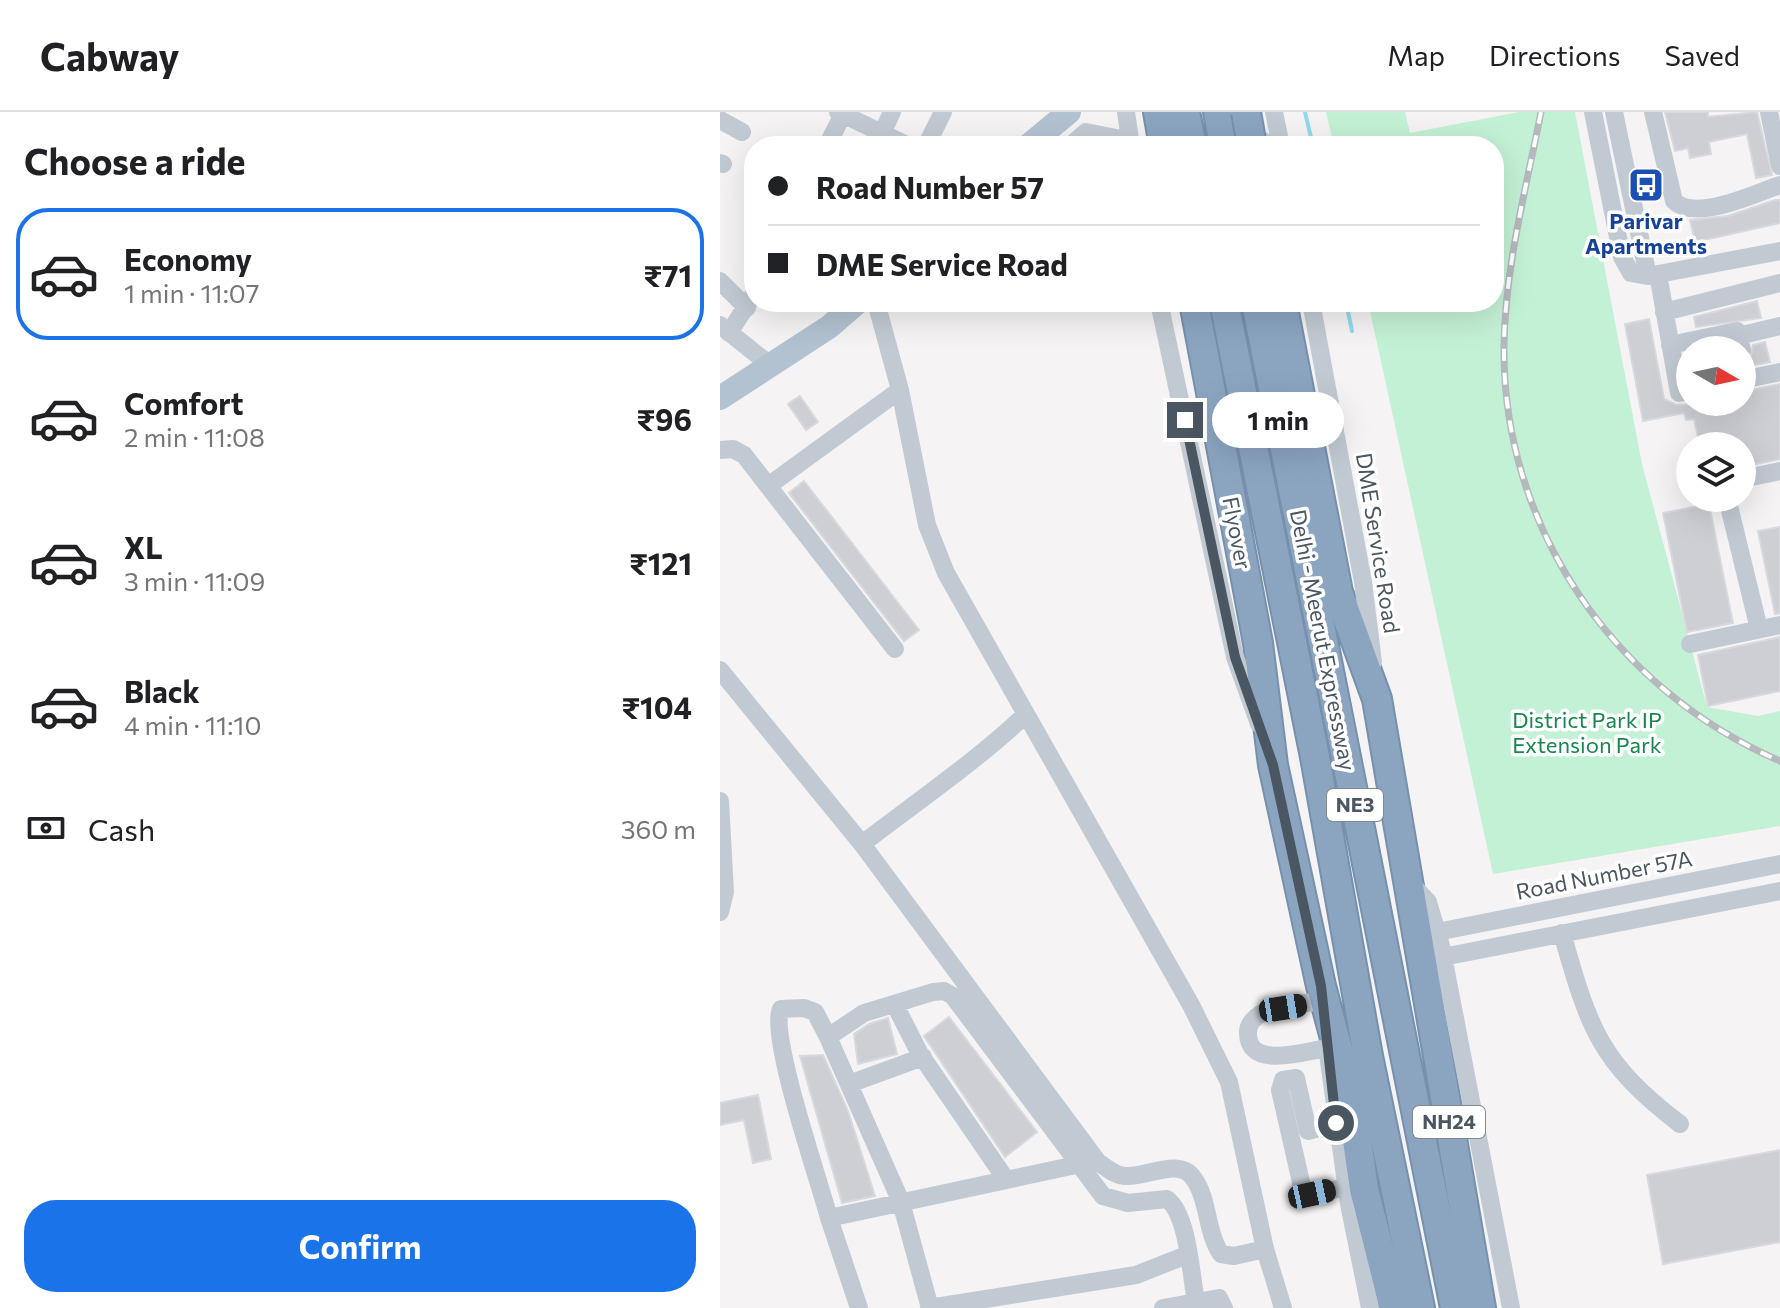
<!DOCTYPE html>
<meta charset="utf-8">
<style>
:root{--surface:#fff;--page:#f2f2f2;--text:#202124;--muted:#757577;--line:#e0e0e0;--accent:#1a73e8}
body{margin:0;font-family:Commissioner,sans-serif;background:var(--page);color:var(--text);height:100vh;display:flex;flex-direction:column;font-size:30px;white-space:nowrap}
*{box-sizing:border-box;margin:0}
p{font-size:26px;color:var(--muted)}
.icon{flex:none;width:44px;height:44px;fill:none;stroke:currentColor;stroke-width:2;stroke-linecap:round;stroke-linejoin:round}
.map{position:relative;flex:1;overflow:hidden}
.side{display:flex;flex-direction:column;background:var(--surface);width:720px}
.side>*{flex:none}
.top-card{position:absolute;left:24px;top:24px;width:760px;height:176px;border-radius:32px;box-shadow:0 8px 32px #0002;display:grid;align-content:center;height:176px;padding:0 24px;background:var(--surface)}
.needle{width:52px;rotate:99deg}
.fabs{position:absolute;left:956px;top:224px;display:grid;gap:16px}
.fabs a{display:grid;place-items:center;width:80px;height:80px;border-radius:50%;background:var(--surface);box-shadow:0 8px 32px #0002;font-size:40px}
.end{position:absolute;width:36px;height:36px;margin:-18px;border:10px solid #4a5661;background:#fff;box-shadow:0 0 0 4px #fff}
.from{border-radius:50%}
.bubble{position:absolute;height:56px;border-radius:28px;background:var(--surface);box-shadow:0 8px 32px #0002;font-size:26px;font-weight:700;line-height:56px;text-align:center}
.car{position:absolute;width:24px;height:48px;margin:-24px -12px;border-radius:10px;box-shadow:0 0 6px 2px #0007;background:linear-gradient(#222 24%,#8ab4d8 0 40%,#222 0 76%,#8ab4d8 0 86%,#222 0)}
.top-card b{display:flex;align-items:center;gap:28px;height:76px;font-size:30px}
.top-card b+b{border-top:2px solid var(--line)}
.top-card i{width:20px;height:20px;background:var(--text)}
ul{padding:0;list-style:none}
li{display:flex;align-items:center;gap:24px;height:132px;margin:0 16px 12px;padding:0 8px;border:4px solid transparent;border-radius:32px}
li div{flex:1}
li b{display:block;font-size:30px}
li em{font-style:normal;font-weight:700}
li.on{border-color:var(--accent)}
li>.icon{width:72px;height:72px;stroke-width:1.5}
h2{padding:0 24px;font-size:36px;line-height:96px}
.pay{display:flex;align-items:center;gap:20px;height:88px;padding:0 24px;font-size:30px}
.pay p{margin-inline-start:auto}
.button{display:flex;gap:16px;margin-top:auto;padding:16px 24px}
.button a{flex:1;height:92px;border-radius:32px;background:var(--accent);color:#fff;font-size:32px;font-weight:700;line-height:92px;text-align:center}
header{display:flex;align-items:center;gap:48px;box-sizing:border-box;height:112px;padding:0 40px;background:var(--surface);border-bottom:2px solid var(--line)}
header strong{font-size:38px}
nav{display:flex;gap:44px;margin-inline-start:auto;font-size:28px}
main{display:flex;flex:1;min-height:0}
.map>svg:first-child{display:block}
</style>
<header>
<strong>Cabway</strong>
<nav><a>Map</a><a>Directions</a><a>Saved</a></nav>
</header>
<main>
<section class="side">
<h2>Choose a ride</h2>
<ul>
<li class="on"><svg class="icon" aria-label="car" viewBox="0 0 24 24"><path d="M5 17H2v-5l4-1 3-4h7l3 4 3 1v5h-3M9 17h6M6 11h13"/><circle cx="7" cy="17" r="2"/><circle cx="17" cy="17" r="2"/></svg><div><b>Economy</b><p>1 min · 11:07</p></div><em>₹71</em></li>
<li><svg class="icon" aria-label="car" viewBox="0 0 24 24"><path d="M5 17H2v-5l4-1 3-4h7l3 4 3 1v5h-3M9 17h6M6 11h13"/><circle cx="7" cy="17" r="2"/><circle cx="17" cy="17" r="2"/></svg><div><b>Comfort</b><p>2 min · 11:08</p></div><em>₹96</em></li>
<li><svg class="icon" aria-label="car" viewBox="0 0 24 24"><path d="M5 17H2v-5l4-1 3-4h7l3 4 3 1v5h-3M9 17h6M6 11h13"/><circle cx="7" cy="17" r="2"/><circle cx="17" cy="17" r="2"/></svg><div><b>XL</b><p>3 min · 11:09</p></div><em>₹121</em></li>
<li><svg class="icon" aria-label="car" viewBox="0 0 24 24"><path d="M5 17H2v-5l4-1 3-4h7l3 4 3 1v5h-3M9 17h6M6 11h13"/><circle cx="7" cy="17" r="2"/><circle cx="17" cy="17" r="2"/></svg><div><b>Black</b><p>4 min · 11:10</p></div><em>₹104</em></li>
</ul>
<div class="pay"><svg class="icon" aria-label="cash" viewBox="0 0 24 24"><path d="M3 7h18v10H3z"/><circle cx="12" cy="12" r="2"/></svg>Cash<p>360 m</p></div>
<div class="button"><a>Confirm</a></div>
</section>
<div class="map">
<svg width="1060" height="1196" viewBox="0 0 1060 1196">
<rect width="100%" height="100%" fill="#f5f3f3"/>
<path fill="#c3f1d5" d="M606,0H685L690,21L799,0H855L922,352L987,595L1038,604L1060,599V714L773,762L648,190H774V34H614Z"/>
<g fill="none" stroke-linecap="round" stroke-linejoin="round">
<path stroke="#90daee" stroke-width="4" d="M585,0L593,34
M626,190L632,219"/>
</g>
<path fill="#cdcfd5" stroke="#d7d9de" stroke-width="2" d="M945,0H988V5L1037,0L1052,63L1036,66L1027,22L989,30L991,42L970,46L968,36L955,39Z
M1055,88H1060V111L975,130L970,108L1008,104Z
M1037,189L1041,206L976,215L974,205Z
M929,207L944,287L956,293L1022,290V280L1060,272V347L1022,355V334H980L974,307L966,308L964,301L923,309L905,212Z
M1045,230L1050,250L1029,254L1033,233Z
M80,284L98,310L86,318L68,292Z
M84,369L199,518L184,529L69,381Z
M989,392L1013,511L967,520L943,401Z
M1060,415V501L1055,502L1038,419Z
M1060,525V579L988,594L978,543Z
M229,905L317,1020L285,1045L204,924Z
M168,906L177,942L138,952L134,922L149,912Z
M103,943L128,999L155,1084L122,1091L80,944Z
M38,983L51,1047L33,1051L24,1008L0,1013V991Z
M1060,1038V1130L943,1152L927,1063Z"/>
<g fill="none" stroke-linecap="round" stroke-linejoin="round">
<defs>
<path id="highway" d="M438,0L444,34
M465,0L472,34
M498,0L504,34
M474,190L538,531L553,653L601,874L631,986L644,1077L674,1196
M504,190L595,645L648,944L700,1196
M536,190L735,1196
M562,190L618,480L657,587L761,1196"/>
</defs>
<use href="#highway" stroke="#7690ad" stroke-width="32"/>
<path stroke="#c1cad2" stroke-width="18" d="M118,0L189,34
M406,0L411,34
M554,0L561,34
M873,0L902,145L911,161L928,164L1060,139
M894,0L928,164
M933,0L954,89C976,110 1033,82 1060,73
M1049,0L1060,54
M0,8L22,20
M522,32L541,28L554,34
M107,34L124,0
M156,34L172,0
M206,34L223,0
M350,34L366,20L396,26L405,34
M0,51L3,52
M938,162L959,281L970,278
M0,169L27,196
M156,190L180,278L207,413L226,461L471,893L509,970L545,1137L563,1196
M439,190L515,545L539,612
M591,190L643,470L653,550
M944,200L1060,171
M0,213L50,253
M9,221L34,182
M1018,224L1060,214
M950,233L1017,219L1022,238
M1022,268L1060,260
M0,338L13,337L24,343L175,537
M1022,367L1060,359
M48,374L180,278
M1007,386L1039,517
M970,532L1060,513
M0,558L142,732L378,1050C387,1056 394,1063 405,1064C427,1066 460,1044 474,1067C489,1088 486,1120 501,1142L514,1144L545,1137
M0,689L5,780L0,800
M142,732C195,691 258,648 306,602
M691,772L708,790L721,834L791,1196
M717,820L1060,752
M842,821C869,916 879,950 960,1012
M723,845L1060,779
M603,889C585,892 557,891 542,901C535,905 528,912 528,920C527,959 586,939 607,936
M175,893L200,942L285,1066
M108,925L181,1090L210,1196
M607,935L629,1092L650,1196
M129,972L203,945
M616,1011L588,1019L576,966L563,968L560,978L583,1079L592,1082L626,1075
M356,1053L109,1106C100,1071 48,921 61,897L84,896L95,900L108,925L144,901L213,880L224,879L233,884L383,1084L408,1091L447,1087C468,1102 471,1164 476,1190
M109,1106L139,1196
M209,1196L416,1163L467,1143
M443,1196L499,1186L504,1196"/>
<path stroke="#b3c2d1" stroke-width="24" d="M308,34L349,0
M0,286L109,215L138,190"/>
<use href="#highway" stroke="#8ba5c1" stroke-width="28"/>
<defs>
<path id="rail" d="M821,0C806,77 785,155 784,234C782,416 895,578 1060,649"/>
</defs>
<use href="#rail" stroke="#b5b8bd" stroke-width="7"/>
<use href="#rail" stroke="#fff" stroke-width="4" stroke-dasharray="12" stroke-linecap="butt"/>
<defs>
<path id="highway-bridge" d="M526,0L532,34"/>
</defs>
<use href="#highway-bridge" stroke="#7690ad" stroke-width="32" stroke-linecap="butt"/>
<use href="#highway-bridge" stroke="#8ba5c1" stroke-width="28"/>
</g>
<g fill="none" stroke-linecap="round" stroke-linejoin="round">
<path stroke="#4a5661" stroke-width="10" d="M465,308L515,545L553,653L601,874L616,1011"/>
</g>
<defs>
<symbol id="bus-square" viewBox="-11 -11 22 22"><rect x="-9" y="-9" width="18" height="18" rx="4" fill="#1a4fb4" stroke="#fff"/><path d="M-5-6H5V4H4V6H2V4H-2V6H-4V4H-5ZM-3.5-4V0h7V-4ZM-3.5 1.2v1.5H-2V1.2ZM2 1.2v1.5H3.5V1.2Z" fill="#fff"/></symbol>
</defs>
<g fill-rule="evenodd">
<use href="#bus-square" x="906" y="53" width="40" height="40"/>
</g>
<g text-anchor="middle" stroke-width="7" stroke-linejoin="round" paint-order="stroke">
<g fill="#fff" stroke="#808990" stroke-width="2">
<rect x="607" y="677" width="56" height="32" rx="6"/>
<rect x="693" y="994" width="72" height="32" rx="6"/>
</g>
<g font-size="20" font-weight="bold" fill="#4a5661">
<text x="635" y="700">NE3</text>
<text x="729" y="1017">NH24</text>
</g>
<g font-size="22" font-weight="bold" fill="#164399" stroke="#fff">
<text x="926" y="117">Parivar<tspan x="926" dy="25">Apartments</tspan></text>
</g>
<g font-size="22" fill="#4a5661" stroke="#fff">
<text transform="translate(517 421) rotate(79)" y="8">Flyover</text>
<text transform="translate(658 431) rotate(81)" y="8">DME Service Road</text>
<text transform="translate(603 528) rotate(79)" y="8">Delhi - Meerut Expressway</text>
<text transform="translate(884 763) rotate(-11)" y="8">Road Number 57A</text>
</g>
<g font-size="22" fill="#17864f" stroke="#fff">
<text x="867" y="616">District Park IP<tspan x="867" dy="25">Extension Park</tspan></text>
</g>
</g>
</svg>
<div class="fabs">
<a><svg class="needle" viewBox="-14 -14 28 28"><path d="M0-13l5 13h-10z" fill="#e53935"/><path d="M0 13l5-13h-10z" fill="#757577"/></svg></a>
<a><svg class="icon" aria-label="layers" viewBox="0 0 24 24"><path d="M12 4l9 5-9 5-9-5zM3 14l9 5 9-5"/></svg></a>
</div>
<i class="end from" style="left:616px;top:1011px"></i>
<i class="end" style="left:465px;top:308px"></i>
<div class="bubble" style="left:492px;top:280px;width:132px">1 min</div>
<i class="car" style="left:563px;top:896px;rotate:81deg"></i>
<i class="car" style="left:592px;top:1082px;rotate:78deg"></i>
<div class="top-card">
<b><i class="from"></i>Road Number 57</b>
<b><i></i>DME Service Road</b>
</div>
</div>
</main>
